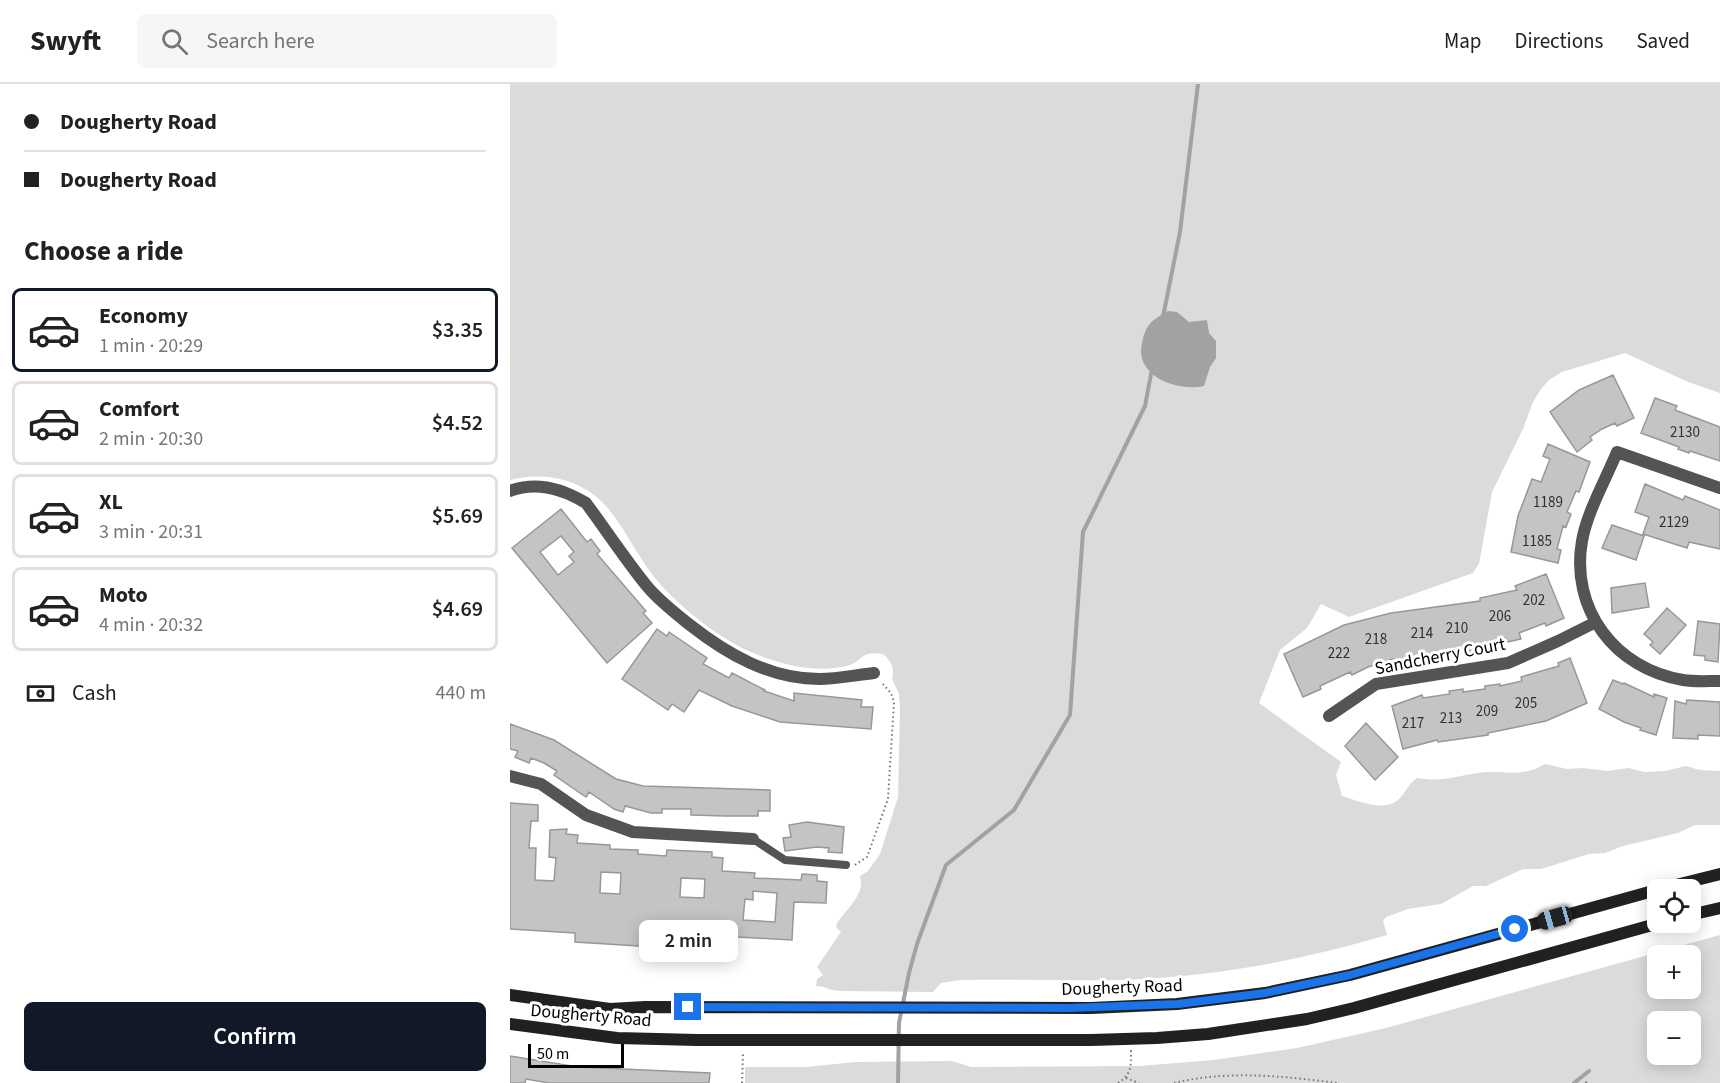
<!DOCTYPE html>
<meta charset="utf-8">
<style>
:root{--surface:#fff;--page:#f6f6f6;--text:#222;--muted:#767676;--line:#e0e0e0;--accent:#111827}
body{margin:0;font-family:"Source Sans 3",sans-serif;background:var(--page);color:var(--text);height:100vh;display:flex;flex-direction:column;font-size:22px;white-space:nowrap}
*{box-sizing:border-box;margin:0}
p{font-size:20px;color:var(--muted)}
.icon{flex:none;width:33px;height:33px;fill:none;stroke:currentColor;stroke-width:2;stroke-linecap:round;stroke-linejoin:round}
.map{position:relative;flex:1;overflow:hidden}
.panel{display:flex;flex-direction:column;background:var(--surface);width:510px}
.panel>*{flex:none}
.hud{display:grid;align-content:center;height:132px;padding:0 24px;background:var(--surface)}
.tools{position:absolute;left:1137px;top:795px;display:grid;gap:12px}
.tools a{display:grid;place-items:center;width:54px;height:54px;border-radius:9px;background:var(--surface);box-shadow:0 3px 15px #0003;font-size:30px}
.scale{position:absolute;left:18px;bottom:15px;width:96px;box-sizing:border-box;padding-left:6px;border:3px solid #000;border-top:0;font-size:16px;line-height:21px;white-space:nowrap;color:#000;-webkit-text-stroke:4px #fff;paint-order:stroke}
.end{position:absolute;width:27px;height:27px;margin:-14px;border:8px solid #1a73e8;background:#fff;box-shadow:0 0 0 3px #fff}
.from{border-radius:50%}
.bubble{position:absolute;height:42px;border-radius:9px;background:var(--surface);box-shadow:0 3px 15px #0003;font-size:20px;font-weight:600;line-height:42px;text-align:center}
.car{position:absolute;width:18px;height:36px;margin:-18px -9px;border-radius:8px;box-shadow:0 0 4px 2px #0007;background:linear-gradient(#222 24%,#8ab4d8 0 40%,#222 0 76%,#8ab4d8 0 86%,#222 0)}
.hud b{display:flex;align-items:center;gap:21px;height:57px;font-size:22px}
.hud b+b{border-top:2px solid var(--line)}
.hud i{width:15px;height:15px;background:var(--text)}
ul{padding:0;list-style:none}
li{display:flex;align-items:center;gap:18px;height:84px;margin:0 12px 9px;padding:0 12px;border:3px solid var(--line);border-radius:9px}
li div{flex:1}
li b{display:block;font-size:22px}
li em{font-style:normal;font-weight:600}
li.selected{border-color:var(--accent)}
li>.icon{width:54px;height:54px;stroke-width:1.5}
h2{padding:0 24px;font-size:27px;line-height:72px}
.pay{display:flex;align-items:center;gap:15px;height:66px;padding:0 24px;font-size:22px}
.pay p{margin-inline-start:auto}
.button{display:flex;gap:12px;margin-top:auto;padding:12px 24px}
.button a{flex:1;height:69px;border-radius:9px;background:var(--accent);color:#fff;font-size:24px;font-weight:600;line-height:69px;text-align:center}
header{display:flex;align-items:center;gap:36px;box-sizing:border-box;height:84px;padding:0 30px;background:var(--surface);border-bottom:2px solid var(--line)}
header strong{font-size:28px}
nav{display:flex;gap:33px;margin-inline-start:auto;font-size:21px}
.search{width:420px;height:54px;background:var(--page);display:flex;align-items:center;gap:15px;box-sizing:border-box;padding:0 21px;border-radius:9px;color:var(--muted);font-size:22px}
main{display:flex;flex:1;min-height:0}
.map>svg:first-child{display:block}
</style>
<header>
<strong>Swyft</strong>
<div class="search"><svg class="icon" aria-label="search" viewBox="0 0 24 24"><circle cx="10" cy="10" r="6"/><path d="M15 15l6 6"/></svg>Search here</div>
<nav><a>Map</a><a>Directions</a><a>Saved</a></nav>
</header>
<main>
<section class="panel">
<div class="hud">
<b><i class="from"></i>Dougherty Road</b>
<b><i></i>Dougherty Road</b>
</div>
<h2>Choose a ride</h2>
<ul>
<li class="selected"><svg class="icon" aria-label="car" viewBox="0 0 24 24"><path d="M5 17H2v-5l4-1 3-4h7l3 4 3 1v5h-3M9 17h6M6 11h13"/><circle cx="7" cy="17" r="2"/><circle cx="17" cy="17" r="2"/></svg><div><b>Economy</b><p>1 min · 20:29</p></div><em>$3.35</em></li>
<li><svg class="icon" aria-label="car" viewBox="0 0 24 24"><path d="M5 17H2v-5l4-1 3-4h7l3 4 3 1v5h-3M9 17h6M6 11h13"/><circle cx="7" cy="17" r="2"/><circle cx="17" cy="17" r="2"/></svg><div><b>Comfort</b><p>2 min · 20:30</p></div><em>$4.52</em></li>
<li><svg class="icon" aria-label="car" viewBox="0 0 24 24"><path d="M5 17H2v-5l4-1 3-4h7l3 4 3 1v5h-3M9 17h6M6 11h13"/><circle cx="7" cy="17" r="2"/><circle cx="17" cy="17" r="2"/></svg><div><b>XL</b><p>3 min · 20:31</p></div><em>$5.69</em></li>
<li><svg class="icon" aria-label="car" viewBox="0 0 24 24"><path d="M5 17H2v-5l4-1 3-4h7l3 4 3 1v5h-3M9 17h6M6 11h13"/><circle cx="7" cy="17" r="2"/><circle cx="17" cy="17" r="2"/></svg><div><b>Moto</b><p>4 min · 20:32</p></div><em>$4.69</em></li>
</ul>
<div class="pay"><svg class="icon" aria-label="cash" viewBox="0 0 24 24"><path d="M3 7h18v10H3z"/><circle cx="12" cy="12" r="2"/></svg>Cash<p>440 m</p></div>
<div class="button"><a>Confirm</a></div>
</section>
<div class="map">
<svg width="1210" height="999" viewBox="0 0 1210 999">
<rect width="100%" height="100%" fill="#fff"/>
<path fill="#dbdbdb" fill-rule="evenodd" d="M0,0H1210V309L1178,298L1115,269L1052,288L1039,296L1031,305L1023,318L1013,345L982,408L969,480L963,489L839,533L811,520L797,544L770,566L749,619L831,678L826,691L832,712C849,717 873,728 888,716C895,710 897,701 907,694C933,698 943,693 967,689C993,685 1009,695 1035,680L1057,685L1073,684L1097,687L1118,684L1135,688L1155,687L1176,682L1190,686L1210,687V741H1185L1168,749L1113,762L1095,769L1079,770L1031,785H1013L976,802H963L931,820L898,825L876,833L873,837L877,851C790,877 702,893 611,896C558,897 505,895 451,896L431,899L423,908L330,907C321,907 315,902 306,902L307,895L313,891L307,883L331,848L326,843L327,839C336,826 356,809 350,792L358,787L370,770L388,713L390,625L389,610L382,595C385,584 381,577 373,570C348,566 353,579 336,582C302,590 264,579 234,565C204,550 173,525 151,501C129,477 117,446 96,422C72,395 34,387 0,396Z
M1210,851V999H235V983H297L345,978L442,977L461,983L629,982L704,976L787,964L876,944ZM1148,872H1180V904H1148ZM1148,938H1180V970H1148Z"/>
<path fill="#a2a2a2" d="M658,227L667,228L679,238L697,236L699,249L706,257V274L700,283L694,302C667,308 624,292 632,259C633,253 635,246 639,241C643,235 652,231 658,227Z"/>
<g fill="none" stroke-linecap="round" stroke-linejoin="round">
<path stroke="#a2a2a2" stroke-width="4" d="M653,233L670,148L688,0
M388,999L389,939L399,889L407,860L436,781L504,726L560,631L573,448L635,322L642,285
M1064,999L1079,987"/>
</g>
<path fill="#c4c4c4" stroke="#989898" stroke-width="1.5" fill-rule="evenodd" d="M1103,291L1124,334L1107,342L1105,339L1092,345L1080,353L1082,356L1067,368L1040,328L1069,306Z
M1145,314L1167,322L1165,326L1210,343V377L1180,367L1179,369L1168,365L1169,363L1131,349Z
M1038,360L1080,378L1069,408L1066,407L1057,428L1061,430L1056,443L1053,442L1047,465L1051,466L1048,479L1001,468L1008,432L1022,395L1031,398L1040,375L1033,372Z
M1135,400L1173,416L1175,412L1210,426V465L1179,458L1177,464L1133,450L1139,433L1125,428Z
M51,425L77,458L81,455L90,467L87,470L136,527L133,529L142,539L97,579L2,464ZM51,452L64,468L59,472L64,478L48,491L30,468Z
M1102,441L1134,452L1126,476L1092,464Z
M1036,490L1054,534L1036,542L1035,539L1009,549L1011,555L997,558L996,554L970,560V565L963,566V567L951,569V567L918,572V570L884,578L883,575L858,583L842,591L840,588L810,602L811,605L793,613L774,570L834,541L881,529L970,517V514L1007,506L1005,502Z
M1135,499L1139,523L1102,529L1101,504Z
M1157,524L1176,541L1150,570L1140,561L1143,558L1134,550Z
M1188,537L1210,540L1208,578L1195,576V572L1184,571Z
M147,545L157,552L159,548L197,574L193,580L219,594L222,589L255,606L254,607L284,617V609L352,616L351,623H363L361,645L270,638L222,622L189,606L174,628L162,620L158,626L112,595Z
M1060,574L1077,619L1036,637L978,649V651L928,658L927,656L893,665L882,622L912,611L913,614L940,610L939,607L953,605V608L975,605V602L990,600V602L1012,597L1011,593L1049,582L1048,579Z
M1103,596L1113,600L1114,599L1144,613V610L1157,614L1146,651L1130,646L1131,644L1114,638L1089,625Z
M1177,616L1210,618V652L1188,651V655L1163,654L1165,617L1176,620Z
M856,639L888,673L865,696L835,662Z
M0,640L44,656L106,695L133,702L260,706V727H248V732H216L181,731V725H152V729H141L115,722L113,728L104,725L79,708L76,713L67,707L44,691L47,687L34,679L21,674L19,679L5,673L8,667L0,665Z
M0,719L28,721V737H21L19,764H26L25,796L44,797L46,774L39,773L40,746L57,745L56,750L68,751L67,759L100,761V765L128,766V770L156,772L157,766L202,768V773L213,774L212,787L245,789L244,794L291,796L292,790L307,791V797L317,798L316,819L284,818L282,856L209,852L208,867L65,858V849L0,845ZM91,788L111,789L110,810L90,809ZM171,794L195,795L194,814L170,813ZM243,807L267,809L265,838L233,836L235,815L243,816Z
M297,738L334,743L332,769L318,768L319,764L307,763L275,767L273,754L281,753L279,741Z
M0,972L68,983L200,989L199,999H39L16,995L15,999H0Z"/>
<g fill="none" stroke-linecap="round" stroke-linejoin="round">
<path stroke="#767676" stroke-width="2" stroke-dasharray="1.5 3" stroke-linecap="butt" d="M345,781L357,773L378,715L384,618L381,609L371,598
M616,994L629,999
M232,999L233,969
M608,999C622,990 621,982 621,966
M664,999C717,986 774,992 827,999
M1076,999L1077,995"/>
<path stroke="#545454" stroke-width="8" d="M243,755L275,776L336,781"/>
<path stroke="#545454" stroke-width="12" d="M1210,404L1107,368C1096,395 1077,428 1072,457C1060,525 1105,585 1173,596C1185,598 1198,597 1210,597
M0,407C26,397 53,405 76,419C96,446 115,475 136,501C148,516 165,529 180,541C217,570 260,595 309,595C327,595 346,591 364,589
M819,632L866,600L998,579L1048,557L1084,539
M0,692L31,700L76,731L123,748L243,755"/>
<path stroke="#212121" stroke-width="12" d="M1180,831L1210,824
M0,911L100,925L135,923L581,924L667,920L755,909L840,891L1150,805L1210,790
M0,940L107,954L187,956H581L647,954L698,950L797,935L844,924L1153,838"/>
</g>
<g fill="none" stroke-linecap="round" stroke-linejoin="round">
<path stroke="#1a73e8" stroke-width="8" d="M178,923L559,924L668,920L755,909L840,891L1005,845"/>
</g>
<g text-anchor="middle" stroke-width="6" stroke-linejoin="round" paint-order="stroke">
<g font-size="15" fill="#313131">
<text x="1175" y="353">2130</text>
<text x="1038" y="423">1189</text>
<text x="1164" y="443">2129</text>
<text x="1027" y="462">1185</text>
<text x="1024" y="521">202</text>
<text x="990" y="537">206</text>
<text x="947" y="549">210</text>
<text x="912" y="554">214</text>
<text x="866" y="560">218</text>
<text x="829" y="574">222</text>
<text x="1016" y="624">205</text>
<text x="977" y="632">209</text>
<text x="941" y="639">213</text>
<text x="903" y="644">217</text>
</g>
<g font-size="18" fill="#000" stroke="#fff">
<text transform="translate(930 572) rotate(-11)" y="6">Sandcherry Court</text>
<text transform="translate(612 903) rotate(-2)" y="6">Dougherty Road</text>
<text transform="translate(81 931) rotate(5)" y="6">Dougherty Road</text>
</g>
</g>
</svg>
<div class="tools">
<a><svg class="icon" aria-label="locate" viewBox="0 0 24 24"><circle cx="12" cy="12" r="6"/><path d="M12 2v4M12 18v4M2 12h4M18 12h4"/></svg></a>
<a>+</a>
<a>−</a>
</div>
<div class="scale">50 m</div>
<i class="end from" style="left:1005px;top:845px"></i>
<i class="end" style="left:178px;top:923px"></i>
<div class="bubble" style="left:129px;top:836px;width:99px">2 min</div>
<i class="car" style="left:1045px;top:834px;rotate:254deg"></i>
</div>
</main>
